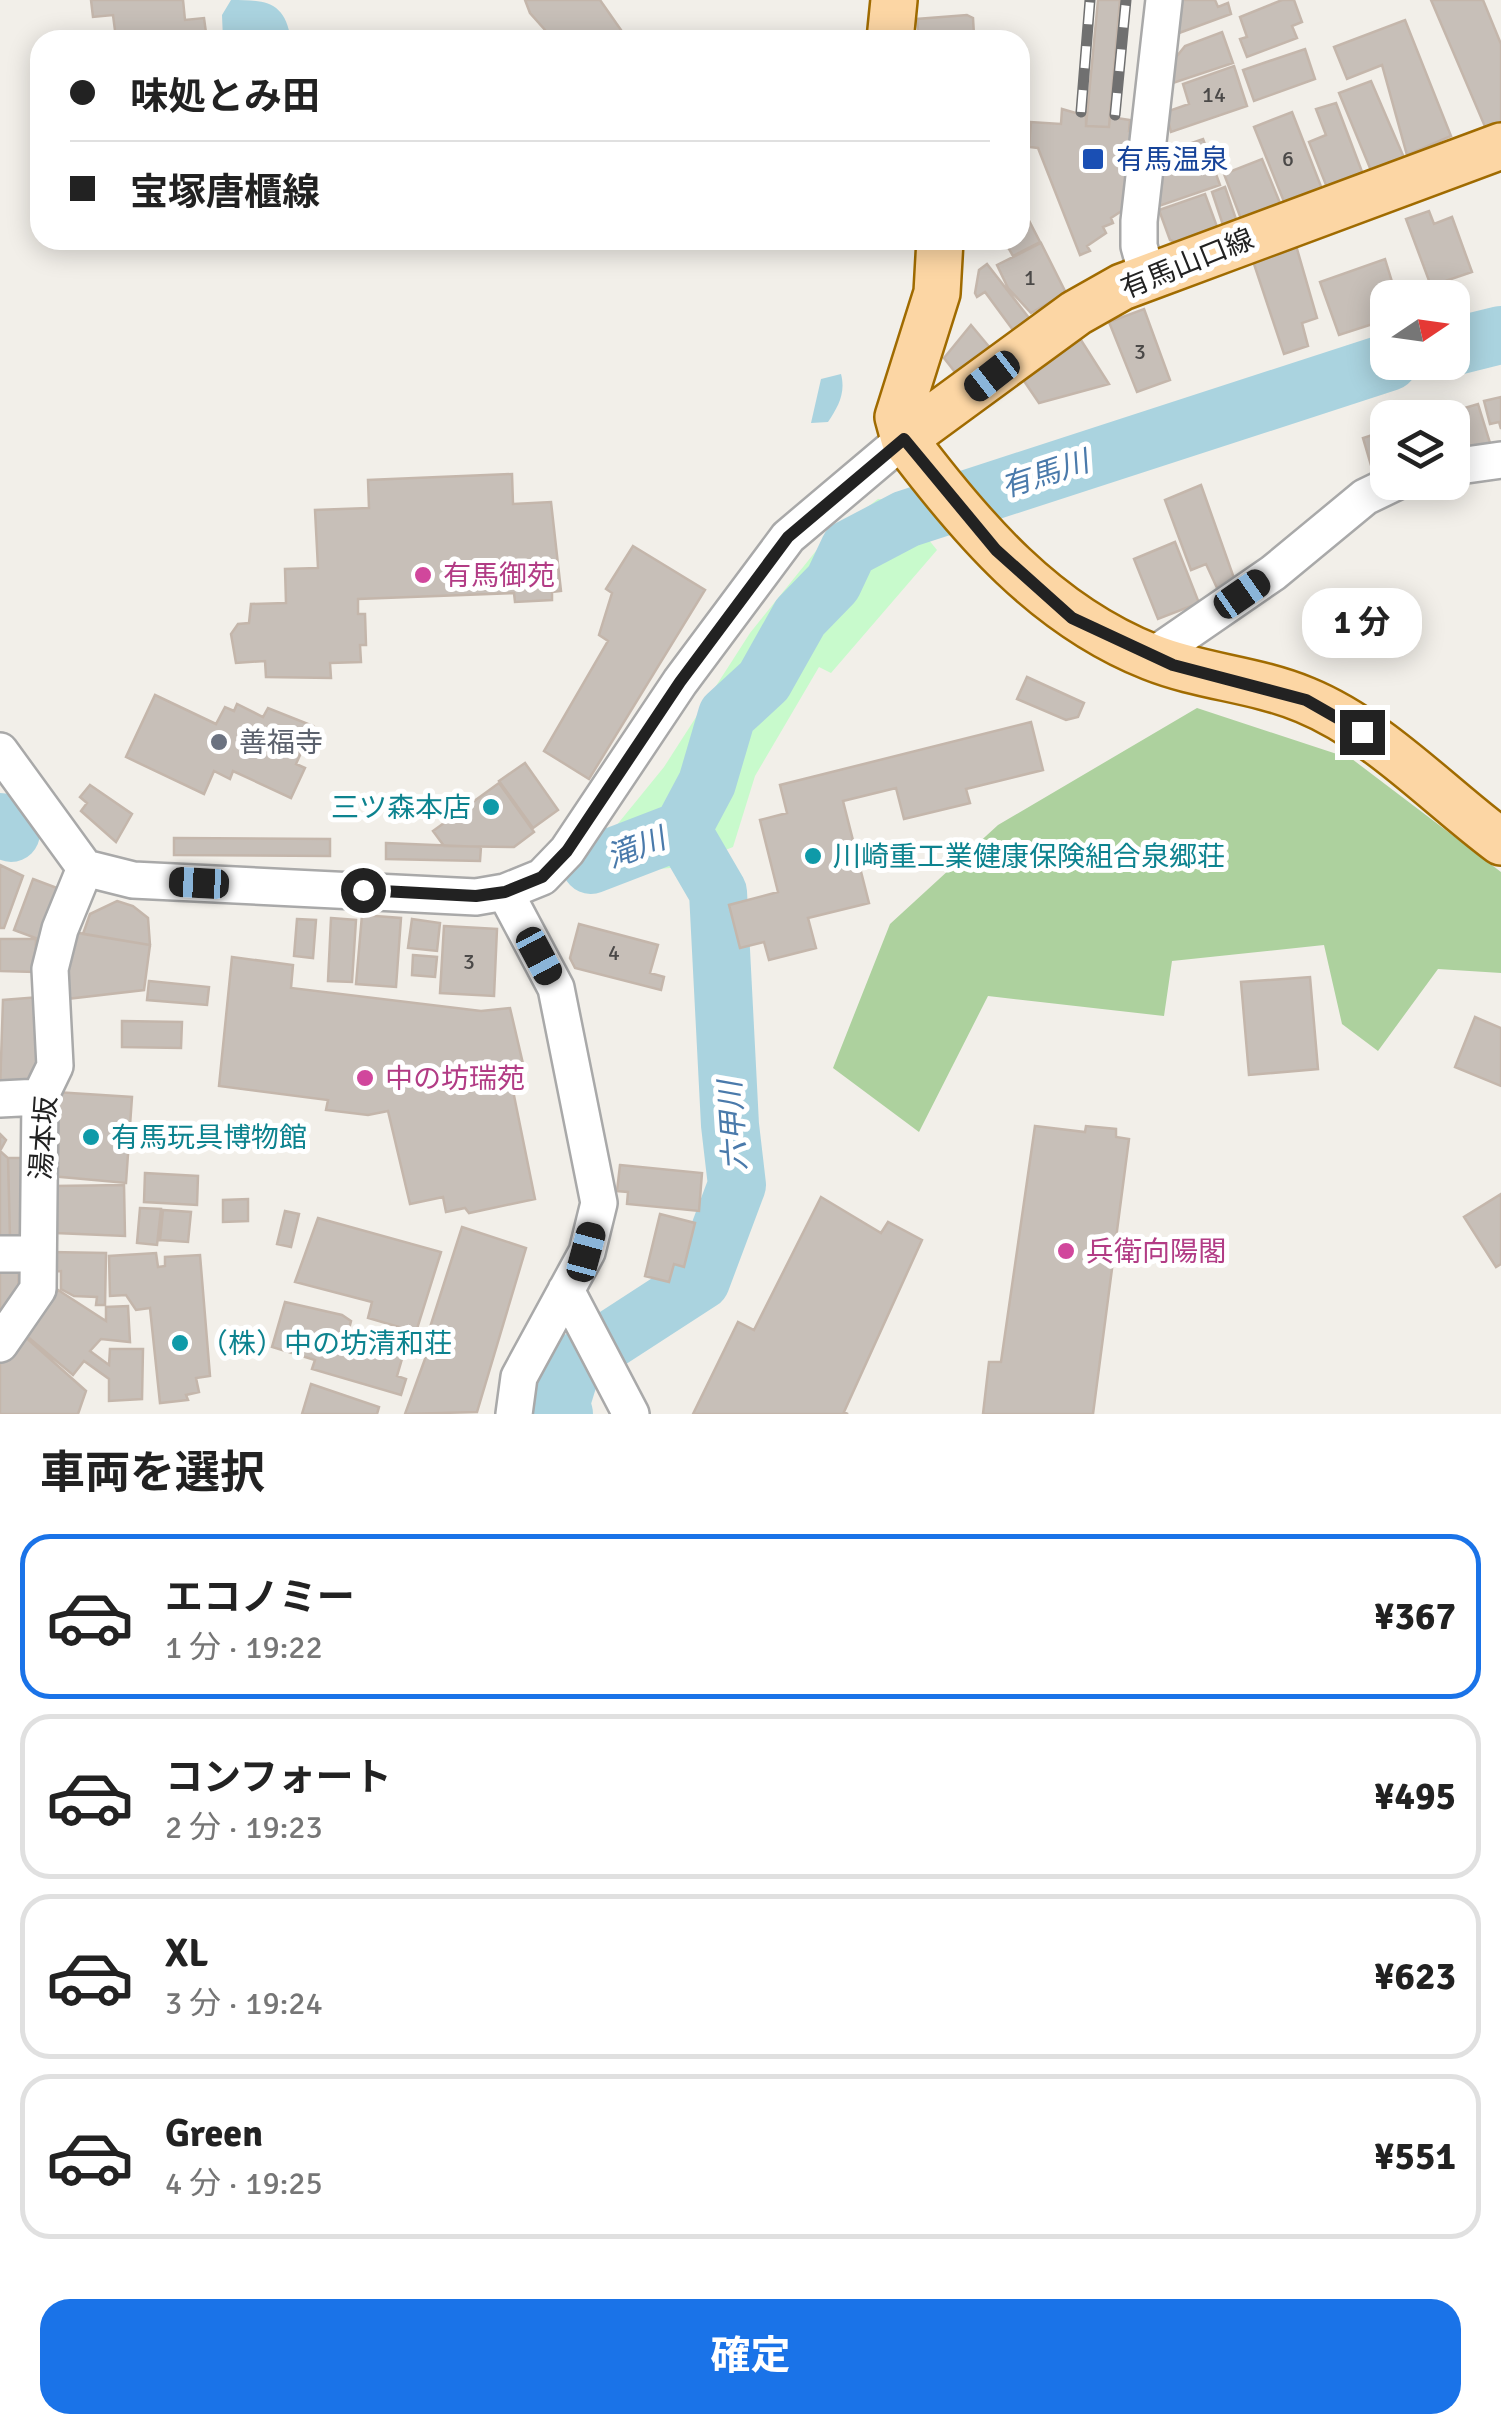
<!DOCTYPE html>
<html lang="ja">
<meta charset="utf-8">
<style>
:root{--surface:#fff;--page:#f2f2f2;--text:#222;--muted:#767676;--line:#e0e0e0;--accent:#1a73e8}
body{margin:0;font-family:Signika,"Noto Sans JP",sans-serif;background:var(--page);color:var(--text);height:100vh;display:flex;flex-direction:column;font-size:38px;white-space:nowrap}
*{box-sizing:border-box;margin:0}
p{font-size:32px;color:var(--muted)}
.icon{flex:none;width:55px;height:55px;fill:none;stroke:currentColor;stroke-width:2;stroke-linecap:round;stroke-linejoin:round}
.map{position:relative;height:1414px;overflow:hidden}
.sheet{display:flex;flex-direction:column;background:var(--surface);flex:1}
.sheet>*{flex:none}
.hud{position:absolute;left:30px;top:30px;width:1000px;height:220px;border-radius:30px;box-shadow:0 5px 25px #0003;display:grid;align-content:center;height:220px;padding:0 40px;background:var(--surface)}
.needle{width:65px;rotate:77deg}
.tools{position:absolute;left:1370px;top:280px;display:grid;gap:20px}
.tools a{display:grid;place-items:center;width:100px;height:100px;border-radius:20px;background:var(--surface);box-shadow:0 5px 25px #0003;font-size:50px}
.end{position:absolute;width:45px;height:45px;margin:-22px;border:12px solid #222;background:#fff;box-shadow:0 0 0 5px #fff}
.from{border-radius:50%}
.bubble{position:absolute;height:70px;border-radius:30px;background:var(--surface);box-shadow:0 5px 25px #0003;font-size:32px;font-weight:700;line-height:70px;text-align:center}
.car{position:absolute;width:30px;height:60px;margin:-30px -15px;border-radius:12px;box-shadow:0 0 8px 2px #0007;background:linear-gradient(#222 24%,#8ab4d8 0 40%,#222 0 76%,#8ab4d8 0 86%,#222 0)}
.hud b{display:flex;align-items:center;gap:35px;height:95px;font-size:38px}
.hud b+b{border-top:2px solid var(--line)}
.hud i{width:25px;height:25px;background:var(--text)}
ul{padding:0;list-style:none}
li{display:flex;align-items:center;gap:30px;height:165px;margin:0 20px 15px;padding:0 20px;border:5px solid var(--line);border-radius:30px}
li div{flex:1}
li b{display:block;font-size:38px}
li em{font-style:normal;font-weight:700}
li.active{border-color:var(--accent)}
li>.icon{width:90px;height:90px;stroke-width:1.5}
h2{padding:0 40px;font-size:45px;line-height:120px}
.action{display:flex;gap:20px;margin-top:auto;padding:20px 40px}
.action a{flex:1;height:115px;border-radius:30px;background:var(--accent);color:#fff;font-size:40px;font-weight:700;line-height:115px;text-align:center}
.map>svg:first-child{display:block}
</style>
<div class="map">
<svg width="1501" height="1414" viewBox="0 0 1501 1414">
<rect width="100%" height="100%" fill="#f2efe9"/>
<path fill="#add19e" d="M1197,708L1352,759L1501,872V973L1438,969L1378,1051L1342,1024L1324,945L1172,961L1164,1016L988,996L919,1132L833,1068L890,924L998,825Z"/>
<path fill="#c8facc" d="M878,499L897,501L937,550L831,673L819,667L755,776L733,847L683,867L609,873L603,842L664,767L750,633L824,541Z"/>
<path fill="#aad3df" d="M231,0C266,0 285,1 291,40H223L222,15Z
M841,374C846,393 838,407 828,422L811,423L821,379Z"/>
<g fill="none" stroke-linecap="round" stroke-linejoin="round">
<path stroke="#aad3df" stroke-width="58" d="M1452,347L1501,335
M0,822L11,833
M682,830L707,783L727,715L764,681L800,617L833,583L849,549L906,519L1389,362
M591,865L682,830
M564,1414L561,1403L573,1364L701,1281L737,1185L730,1125L718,892L682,830"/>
</g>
<path fill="#c7bfb8" stroke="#c4b6ab" stroke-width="2.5" d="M91,0H183L185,20L204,18L207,40H98L116,38L113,15L93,17Z
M525,0H600L628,40H554L530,13Z
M1098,0H1120L1109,127L1086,126Z
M1179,0H1215L1218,7L1228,3L1231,14L1179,33L1176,20Z
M1282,0H1294L1302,22L1292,26L1297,38L1247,57L1240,39L1247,37L1240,17Z
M1431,0H1483L1501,44V123L1486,129Z
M967,15L973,18L974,35L985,40H919L917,19Z
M1405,20L1451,136L1407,155L1382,65L1347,79L1334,47Z
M1222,32L1233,63L1170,84L1173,61L1185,46Z
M1305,49L1315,79L1254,101L1243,70Z
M1234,66L1247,106L1171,132L1166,112L1189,104L1183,84Z
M1371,81L1405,160L1372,173L1339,93Z
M1336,103L1364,177L1328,190L1309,142L1326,135L1316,109Z
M1062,109L1086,116V126L1109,127L1110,117L1130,120L1129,131H1133L1126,208L1111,218L1113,223L1103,227L1106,233L1087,246L1090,251L1080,255L1038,148L1029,147L1031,122L1061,124Z
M1292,112L1322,189L1285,204L1254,127Z
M40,132V183L34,133Z
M1203,139L1220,185L1156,207L1160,154Z
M1262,159L1282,208L1243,224L1224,174Z
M1225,187L1238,225L1225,231L1212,192Z
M1205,194L1220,235L1186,246L1170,240L1159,210Z
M1020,203L1040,242L1013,256L1004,240H1020Z
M1429,211L1434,224L1452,217L1472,272L1431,286L1406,219Z
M1295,242L1317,318L1302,323L1308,346L1284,354L1252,258Z
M1041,243L1066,293L1031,313L1008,288L997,265Z
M1385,259L1397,298H1388V319L1339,335L1320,282Z
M987,264L1029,318L1013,330L985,292L977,297L975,293L979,270Z
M1144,309L1170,380L1137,392L1109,322Z
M971,325L991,349L958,376L944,358Z
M1079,337L1109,384L1039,403L1020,375Z
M1501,397V429L1499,422L1490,424L1484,401Z
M1478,404L1490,443L1468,450L1464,436L1452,439V418L1434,417Z
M1388,430V468L1373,472L1363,438Z
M512,474L513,504L551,502L561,591L552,592V600L515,602L514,593L358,599V614H365L366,645H360L361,662L330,663L331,678L266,677L265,661L236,663L231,634L238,624L249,623L251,604L286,603L285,569L318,568L315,510L369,508L368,480Z
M1201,485L1235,581L1217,588L1206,564L1191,570L1165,500Z
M1175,542L1199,603L1158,619L1134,559Z
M633,546L705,590L589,779L544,751L608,641L599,635L612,593L606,589Z
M1027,677L1084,703L1078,717L1066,720L1017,699Z
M155,695L216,724L225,707L234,711L237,704L263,717L268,708L313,726L296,764L305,768L291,798L233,771L230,779L214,771L204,794L126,757Z
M1031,722L1043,770L966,789L970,803L904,819L896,788L843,801L869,903L808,918L816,948L769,960L764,942L740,948L729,905L778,892L760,820L787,813L780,785Z
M525,763L558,810L533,828L499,781Z
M499,783L534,832L514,847L444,846L433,831Z
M90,785L132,814L116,842L81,811L87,803L80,797Z
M174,838L330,839V856L174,855Z
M386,843L481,847L480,861L386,859Z
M0,865L23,876L4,928H0Z
M33,879L65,891L46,942L14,930Z
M117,901L133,906L148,918L150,945L83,934L90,914Z
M362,915L401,918L396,987L356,984Z
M331,918L356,920L352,982L328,981Z
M297,919L316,920L313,958L294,956Z
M412,919L440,923L437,951L408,948Z
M579,924L658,945L650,973L664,977L661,990L575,968L570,958Z
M444,926L497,929L494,996L440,993Z
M73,932L150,945L144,990L58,1000Z
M0,939H36L35,972L0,971Z
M413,955L437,957L435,977L412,975Z
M232,957L293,965L291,988L481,1011L510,1008L524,1068L509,1071L535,1199L469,1213L465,1208L446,1212L443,1197L410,1204L388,1111L368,1115L326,1110L328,1100L219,1086Z
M1310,977L1318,1069L1249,1075L1241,982Z
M149,981L209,987L207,1005L147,1000Z
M39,997L45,1071L24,1090H0L3,1000Z
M1475,1017L1501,1028V1086L1455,1067Z
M122,1021L182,1022L181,1048L122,1047Z
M55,1092L132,1097L126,1183L51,1176Z
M1035,1126L1085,1132L1086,1126L1116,1129V1137L1129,1139L1093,1414H983L989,1362H1001Z
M0,1134L6,1140L0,1151L8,1158L10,1238H0Z
M8,1158H21L24,1238H10Z
M620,1165L702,1173L699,1211L627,1204L628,1192L617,1191Z
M145,1173L198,1176L197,1205L144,1202Z
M124,1185L125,1236L56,1233L54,1186Z
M1501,1194V1264L1496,1267L1464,1217Z
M821,1197L881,1233L888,1222L922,1240L844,1412L848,1414H693L738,1322L754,1330Z
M248,1199V1221L223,1222V1200Z
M140,1208L161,1209L157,1245L137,1243Z
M163,1210L191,1212L188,1242L160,1240Z
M285,1211L299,1214L291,1247L277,1244Z
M660,1214L695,1223L684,1267L674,1264L669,1282L645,1276Z
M318,1218L441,1252L416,1332L368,1318L372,1302L295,1282Z
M462,1227L526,1248L477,1412L405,1414L429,1348L424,1346Z
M50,1252L106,1253L105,1305H96L97,1297L74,1296L61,1289V1271L48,1272Z
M156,1253L158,1267L165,1266V1257L200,1255L210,1376L196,1378L199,1392L186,1395L188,1400L160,1403L150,1308L136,1310L126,1295L110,1296L109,1256Z
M0,1260H19L18,1294L0,1316Z
M58,1290L106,1321V1307L128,1306L130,1342L101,1339L90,1351L109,1365L110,1349H143L142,1399L109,1401V1379L84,1361L73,1375L22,1332Z
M285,1302L342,1315L351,1321L349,1329L404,1352L397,1376L406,1379L401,1395L312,1369L315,1360L272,1347Z
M22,1334L86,1391L78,1414H0V1360Z
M311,1384L379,1407L377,1414H302Z"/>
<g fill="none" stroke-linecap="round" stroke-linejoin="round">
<defs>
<path id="minor" d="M1147,275L1139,246V221L1164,0
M1452,467L1501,460
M1151,657L1273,573L1365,497L1396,482
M0,751L85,868
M85,868L133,880L476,897L505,892L542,877L567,851L680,682L788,537L904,439
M505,892L556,988L599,1203L587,1252L519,1377L514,1414
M0,1099L40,1097
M0,1254H37
M566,1290L631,1414
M0,1344L38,1289L40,1097L55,1066L50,969L60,929L85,868"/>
<path id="major" d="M890,40L894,0
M940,240L937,293L898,417L904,439C971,528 1045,615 1151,657C1201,677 1255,679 1305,700C1378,730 1438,795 1501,842
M904,439L1076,313L1122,287L1501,146"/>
</defs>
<use href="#minor" stroke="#a9a9a9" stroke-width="40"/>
<use href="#major" stroke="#a06b00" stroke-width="50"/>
<use href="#minor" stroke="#fff" stroke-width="35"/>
<use href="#major" stroke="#fcd6a4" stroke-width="45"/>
<defs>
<path id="rail" d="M1081,112L1090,0
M1115,115L1126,0"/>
</defs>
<use href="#rail" stroke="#707070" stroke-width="11"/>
<use href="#rail" stroke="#fff" stroke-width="8" stroke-dasharray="22" stroke-linecap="butt"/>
</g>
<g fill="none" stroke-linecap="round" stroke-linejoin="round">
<path stroke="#222" stroke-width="12" d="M363,890L476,896L505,892L542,877L567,851L680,682L788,537L904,439L996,550L1072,618L1173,665L1306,700L1362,732"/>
</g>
<rect fill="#1a4fb4" stroke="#fff" stroke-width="4" x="1081" y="147" width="24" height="24" rx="5"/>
<g fill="#d1479c" stroke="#fff" stroke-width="4">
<circle cx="423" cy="575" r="10"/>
<circle cx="365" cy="1078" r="10"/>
<circle cx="1066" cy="1251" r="10"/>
</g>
<circle fill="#6b7280" stroke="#fff" stroke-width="4" cx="219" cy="742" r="10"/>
<g fill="#0f9aa8" stroke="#fff" stroke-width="4">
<circle cx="491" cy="807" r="10"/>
<circle cx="813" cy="856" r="10"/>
<circle cx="91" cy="1137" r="10"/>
<circle cx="180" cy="1343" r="10"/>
</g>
<g text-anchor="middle" stroke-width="10" stroke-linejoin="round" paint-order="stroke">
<g font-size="22" fill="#4b4948">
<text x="1214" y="102">14</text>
<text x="1288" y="166">6</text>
<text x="1030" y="285">1</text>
<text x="1140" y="359">3</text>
<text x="614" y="960">4</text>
<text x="469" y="969">3</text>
</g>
<g font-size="28" fill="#164399" stroke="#fff" text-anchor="start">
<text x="1116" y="169">有馬温泉</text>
</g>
<g font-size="28" fill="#222" stroke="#fff">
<text transform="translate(1187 263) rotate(-22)" y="10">有馬山口線</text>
<text transform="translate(43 1138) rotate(-86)" y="10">湯本坂</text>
</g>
<g font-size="28" fill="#b23c85" stroke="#fff" text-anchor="start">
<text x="443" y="585">有馬御苑</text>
<text x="385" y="1088">中の坊瑞苑</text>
<text x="1086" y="1261">兵衛向陽閣</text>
</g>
<g font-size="28" fill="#5b616d" stroke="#fff" text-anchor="start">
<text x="239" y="752">善福寺</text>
</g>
<g font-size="28" fill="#0d838f" stroke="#fff" text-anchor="start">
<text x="471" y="817" text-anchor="end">三ツ森本店</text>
<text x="833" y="866">川崎重工業健康保険組合泉郷荘</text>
<text x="111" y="1147">有馬玩具博物館</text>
<text x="200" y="1353">（株）中の坊清和荘</text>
</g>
<g font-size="30" font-style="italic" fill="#4a7aab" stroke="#fff">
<text transform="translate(1045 474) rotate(-18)" y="10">有馬川</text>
<text transform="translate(636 848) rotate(-21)" y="10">滝川</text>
<text transform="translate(733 1126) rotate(-94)" y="10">六甲川</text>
</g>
</g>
</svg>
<div class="tools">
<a><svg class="needle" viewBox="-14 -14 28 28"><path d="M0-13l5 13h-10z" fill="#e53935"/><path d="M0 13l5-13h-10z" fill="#767676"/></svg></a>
<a><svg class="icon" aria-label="layers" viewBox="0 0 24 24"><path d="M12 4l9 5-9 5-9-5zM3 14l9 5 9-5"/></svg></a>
</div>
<i class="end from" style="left:363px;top:890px"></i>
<i class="end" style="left:1362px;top:732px"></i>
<div class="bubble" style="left:1302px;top:588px;width:120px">1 分</div>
<i class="car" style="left:992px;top:376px;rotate:232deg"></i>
<i class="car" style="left:1242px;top:594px;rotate:55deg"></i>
<i class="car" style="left:199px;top:883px;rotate:273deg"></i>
<i class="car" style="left:539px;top:956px;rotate:152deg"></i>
<i class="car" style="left:586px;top:1252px;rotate:15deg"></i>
<div class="hud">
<b><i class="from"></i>味処とみ田</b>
<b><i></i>宝塚唐櫃線</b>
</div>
</div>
<section class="sheet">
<h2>車両を選択</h2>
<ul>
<li class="active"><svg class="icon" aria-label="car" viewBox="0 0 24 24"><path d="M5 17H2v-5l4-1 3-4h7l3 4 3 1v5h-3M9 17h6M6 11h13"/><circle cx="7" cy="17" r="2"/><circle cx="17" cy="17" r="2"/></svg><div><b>エコノミー</b><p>1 分 · 19:22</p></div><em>¥367</em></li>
<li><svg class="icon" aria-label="car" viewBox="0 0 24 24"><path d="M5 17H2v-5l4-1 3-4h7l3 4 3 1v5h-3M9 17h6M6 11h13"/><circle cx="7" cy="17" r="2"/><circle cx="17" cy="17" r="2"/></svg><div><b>コンフォート</b><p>2 分 · 19:23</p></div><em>¥495</em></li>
<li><svg class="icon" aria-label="car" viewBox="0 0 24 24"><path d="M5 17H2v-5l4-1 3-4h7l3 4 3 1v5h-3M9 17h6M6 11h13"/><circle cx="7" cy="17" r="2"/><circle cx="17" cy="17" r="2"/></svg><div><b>XL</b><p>3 分 · 19:24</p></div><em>¥623</em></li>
<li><svg class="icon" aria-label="car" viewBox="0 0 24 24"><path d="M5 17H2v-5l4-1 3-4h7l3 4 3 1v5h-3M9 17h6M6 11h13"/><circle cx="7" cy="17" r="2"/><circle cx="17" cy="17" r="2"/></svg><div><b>Green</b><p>4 分 · 19:25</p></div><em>¥551</em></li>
</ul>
<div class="action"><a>確定</a></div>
</section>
